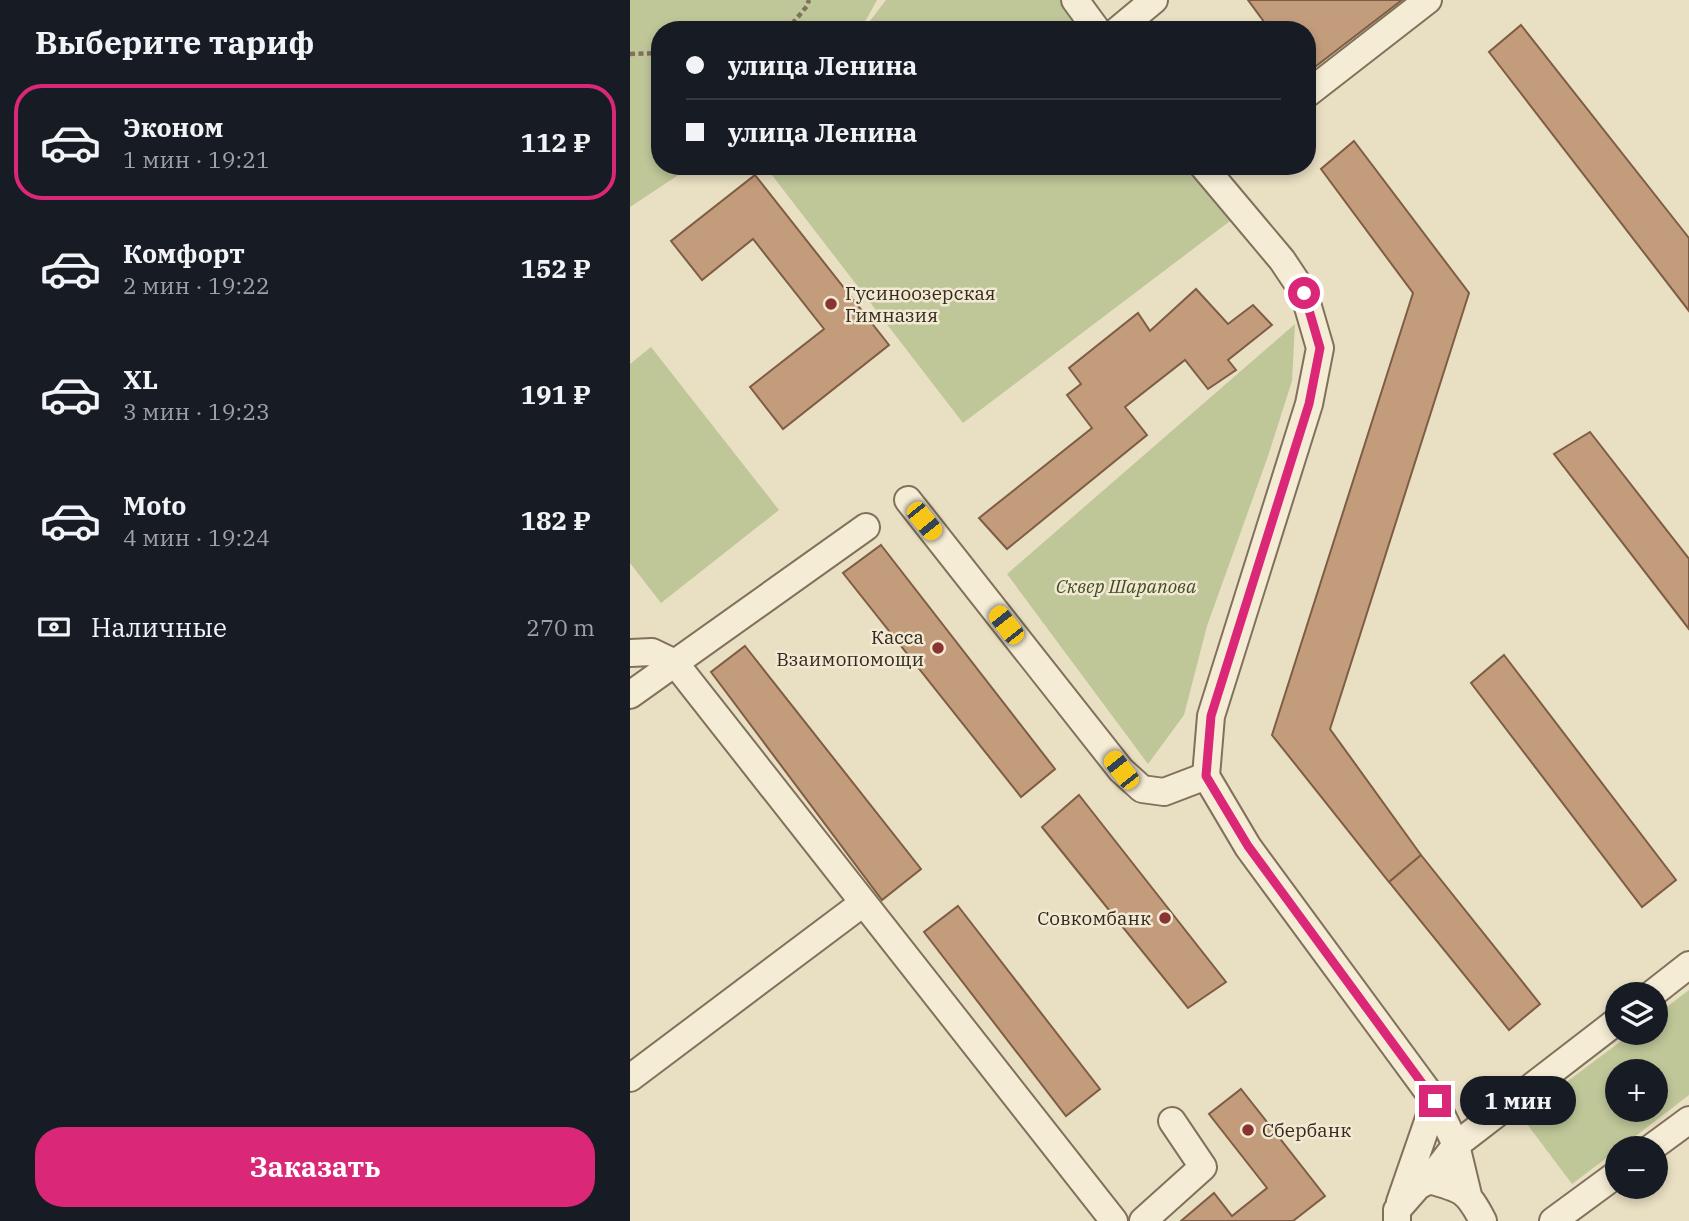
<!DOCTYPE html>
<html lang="ru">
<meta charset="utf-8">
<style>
:root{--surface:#171b24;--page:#20242c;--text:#f1f3f6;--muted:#9ea1a6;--line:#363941;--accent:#db2777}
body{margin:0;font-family:"IBM Plex Serif",serif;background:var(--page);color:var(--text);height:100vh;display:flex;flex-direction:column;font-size:26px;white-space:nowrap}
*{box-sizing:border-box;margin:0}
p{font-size:23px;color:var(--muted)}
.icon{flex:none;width:38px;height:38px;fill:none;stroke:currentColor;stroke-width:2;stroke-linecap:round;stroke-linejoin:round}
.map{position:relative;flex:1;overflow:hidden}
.drawer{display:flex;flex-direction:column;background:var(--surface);width:630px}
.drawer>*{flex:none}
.top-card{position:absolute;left:21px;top:21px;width:665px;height:154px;border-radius:28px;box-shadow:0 4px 10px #0003;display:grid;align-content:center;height:154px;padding:0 35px;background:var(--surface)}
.controls{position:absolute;left:975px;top:982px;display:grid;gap:14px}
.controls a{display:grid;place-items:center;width:63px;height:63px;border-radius:50%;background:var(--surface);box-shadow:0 4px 10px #0003;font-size:35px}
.end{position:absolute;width:32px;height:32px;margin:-16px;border:9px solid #db2777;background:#fff;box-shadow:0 0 0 4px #fff}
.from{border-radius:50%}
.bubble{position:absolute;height:49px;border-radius:24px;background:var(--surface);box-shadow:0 4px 10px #0003;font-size:23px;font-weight:700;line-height:49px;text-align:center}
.car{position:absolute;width:21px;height:42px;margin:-21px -10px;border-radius:9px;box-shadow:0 0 5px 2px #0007;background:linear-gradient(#f5c518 24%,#345 0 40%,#f5c518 0 76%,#345 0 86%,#f5c518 0)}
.top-card b{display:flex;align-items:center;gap:24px;height:66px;font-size:26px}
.top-card b+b{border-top:2px solid var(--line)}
.top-card i{width:18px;height:18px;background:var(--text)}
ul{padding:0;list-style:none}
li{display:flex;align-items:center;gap:21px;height:116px;margin:0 14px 10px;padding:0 21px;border:4px solid transparent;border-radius:28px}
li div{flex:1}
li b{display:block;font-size:26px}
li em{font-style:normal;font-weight:700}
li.selected{border-color:var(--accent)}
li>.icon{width:63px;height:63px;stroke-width:1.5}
h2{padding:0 35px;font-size:32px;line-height:84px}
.pay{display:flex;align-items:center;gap:18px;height:77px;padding:0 35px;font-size:26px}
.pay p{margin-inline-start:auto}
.cta{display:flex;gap:14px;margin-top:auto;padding:14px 35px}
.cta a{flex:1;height:80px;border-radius:28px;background:var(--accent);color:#fff;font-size:28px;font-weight:700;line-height:80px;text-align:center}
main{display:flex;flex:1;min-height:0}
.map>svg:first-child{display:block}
</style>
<main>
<section class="drawer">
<h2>Выберите тариф</h2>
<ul>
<li class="selected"><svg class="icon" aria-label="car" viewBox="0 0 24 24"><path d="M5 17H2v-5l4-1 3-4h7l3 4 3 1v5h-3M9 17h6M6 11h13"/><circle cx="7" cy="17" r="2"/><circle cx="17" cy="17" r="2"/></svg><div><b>Эконом</b><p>1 мин · 19:21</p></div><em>112 ₽</em></li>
<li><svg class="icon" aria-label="car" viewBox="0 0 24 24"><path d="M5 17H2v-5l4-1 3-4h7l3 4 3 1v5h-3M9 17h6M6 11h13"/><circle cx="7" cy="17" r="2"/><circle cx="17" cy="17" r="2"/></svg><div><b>Комфорт</b><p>2 мин · 19:22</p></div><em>152 ₽</em></li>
<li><svg class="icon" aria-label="car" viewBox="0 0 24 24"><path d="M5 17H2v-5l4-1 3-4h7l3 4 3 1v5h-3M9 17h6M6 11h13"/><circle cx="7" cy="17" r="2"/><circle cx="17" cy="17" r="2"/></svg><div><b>XL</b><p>3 мин · 19:23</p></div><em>191 ₽</em></li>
<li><svg class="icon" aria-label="car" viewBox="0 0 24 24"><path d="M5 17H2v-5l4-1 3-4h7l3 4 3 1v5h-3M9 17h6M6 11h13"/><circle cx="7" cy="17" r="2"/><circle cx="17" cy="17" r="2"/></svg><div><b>Moto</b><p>4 мин · 19:24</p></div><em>182 ₽</em></li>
</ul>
<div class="pay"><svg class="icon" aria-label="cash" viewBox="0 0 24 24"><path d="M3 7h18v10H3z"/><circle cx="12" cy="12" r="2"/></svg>Наличные<p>270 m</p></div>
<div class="cta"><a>Заказать</a></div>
</section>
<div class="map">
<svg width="1059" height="1221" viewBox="0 0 1059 1221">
<rect width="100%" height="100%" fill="#e9dfc3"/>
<path fill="#bfc698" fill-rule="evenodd" d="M0,0H247L236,20L226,30H30V166H62L0,207Z
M256,0H446L467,30H233Z
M135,166H566L604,218L333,423Z
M665,324L662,381L638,456L577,626L554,715L518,764L377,574Z
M21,347L149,510L31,603L0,563V364Z
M1059,990V1095L990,1148H987V1150L942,1184L891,1116L1002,1033L1026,1032V1015ZM987,1071H1026V1110H987Z"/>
<path fill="#c39c7c" stroke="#7e5d44" stroke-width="2" d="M618,0H772L677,73V30H640Z
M891,25L1059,238V311L859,52Z
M724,141L839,293L700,729L791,855L759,882L642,735L783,293L691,169Z
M125,175L259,345L153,429L120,387L194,329L123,239L72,280L41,241Z
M566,289L598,324L623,305L642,325L598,360L606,370L578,389L555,360L495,407L517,435L377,549L349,518L462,428L437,395L451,384L439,368L508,313L520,331Z
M960,432L1059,559V629L924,454Z
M251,545L425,769L391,797L213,573Z
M115,646L291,869L252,900L81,672Z
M874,655L1046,880L1012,907L841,683Z
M449,795L596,982L558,1008L412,827Z
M791,855L910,1004L879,1030L759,882Z
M328,906L470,1089L436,1116L294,932Z
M611,1089L695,1196L663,1221H551L584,1193L602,1216L637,1188L579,1114Z"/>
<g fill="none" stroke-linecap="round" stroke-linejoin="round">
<defs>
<path id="minor" d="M445,0L467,30
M488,30L524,0
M677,94L798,0
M573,166L652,260L674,293L690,348L679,404L581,716L576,776L618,847L805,1101L826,1145L838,1195
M278,500L491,770L512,789L534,792L576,776
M0,653L22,652L45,663L484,1221
M0,695L236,527
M1022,994L1059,965
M0,1078L233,903
M1021,1148L1059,1120
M799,1180L826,1145L987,1021
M770,1202L805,1101
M513,1221L573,1167L542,1121
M767,1221V1210L788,1186L799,1180C832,1189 837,1190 853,1221
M923,1221L987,1174"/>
</defs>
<use href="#minor" stroke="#81715c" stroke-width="30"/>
<path stroke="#81715c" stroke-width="4.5" stroke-dasharray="5 3.5" stroke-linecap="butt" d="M157,30L177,6L179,0
M0,54L30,53"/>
<use href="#minor" stroke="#f5ecd5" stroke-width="26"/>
</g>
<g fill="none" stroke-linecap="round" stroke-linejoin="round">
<path stroke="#db2777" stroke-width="9" d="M674,293L690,348L679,404L581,716L576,776L618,846L805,1101"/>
</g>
<g fill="#8a3432" stroke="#f1e9d2" stroke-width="2.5">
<circle cx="201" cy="304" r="7"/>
<circle cx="308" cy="648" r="7"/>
<circle cx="535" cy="918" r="7"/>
<circle cx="618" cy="1130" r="7"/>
</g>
<g text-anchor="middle" stroke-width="5" stroke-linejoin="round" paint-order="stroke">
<g font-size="19" fill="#33291e" stroke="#f1e9d2" text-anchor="start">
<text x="215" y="300">Гусиноозерская<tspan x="215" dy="22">Гимназия</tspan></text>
<text x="294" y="644" text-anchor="end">Касса<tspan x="294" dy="22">Взаимопомощи</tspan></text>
<text x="521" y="925" text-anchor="end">Совкомбанк</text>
<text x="632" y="1137">Сбербанк</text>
</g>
<g font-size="19" font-style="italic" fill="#424d27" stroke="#f1e9d2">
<text x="496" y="593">Сквер Шарапова</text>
</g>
</g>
</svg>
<div class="controls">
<a><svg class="icon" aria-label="layers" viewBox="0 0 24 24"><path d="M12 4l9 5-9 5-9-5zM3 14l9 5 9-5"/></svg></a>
<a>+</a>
<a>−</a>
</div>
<i class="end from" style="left:674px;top:293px"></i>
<i class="end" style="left:805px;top:1101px"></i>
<div class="bubble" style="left:830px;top:1076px;width:116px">1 мин</div>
<i class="car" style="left:294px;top:521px;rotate:141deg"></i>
<i class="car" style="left:376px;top:625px;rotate:322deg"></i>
<i class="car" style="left:491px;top:770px;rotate:322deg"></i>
<div class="top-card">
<b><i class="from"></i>улица Ленина</b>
<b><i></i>улица Ленина</b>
</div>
</div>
</main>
